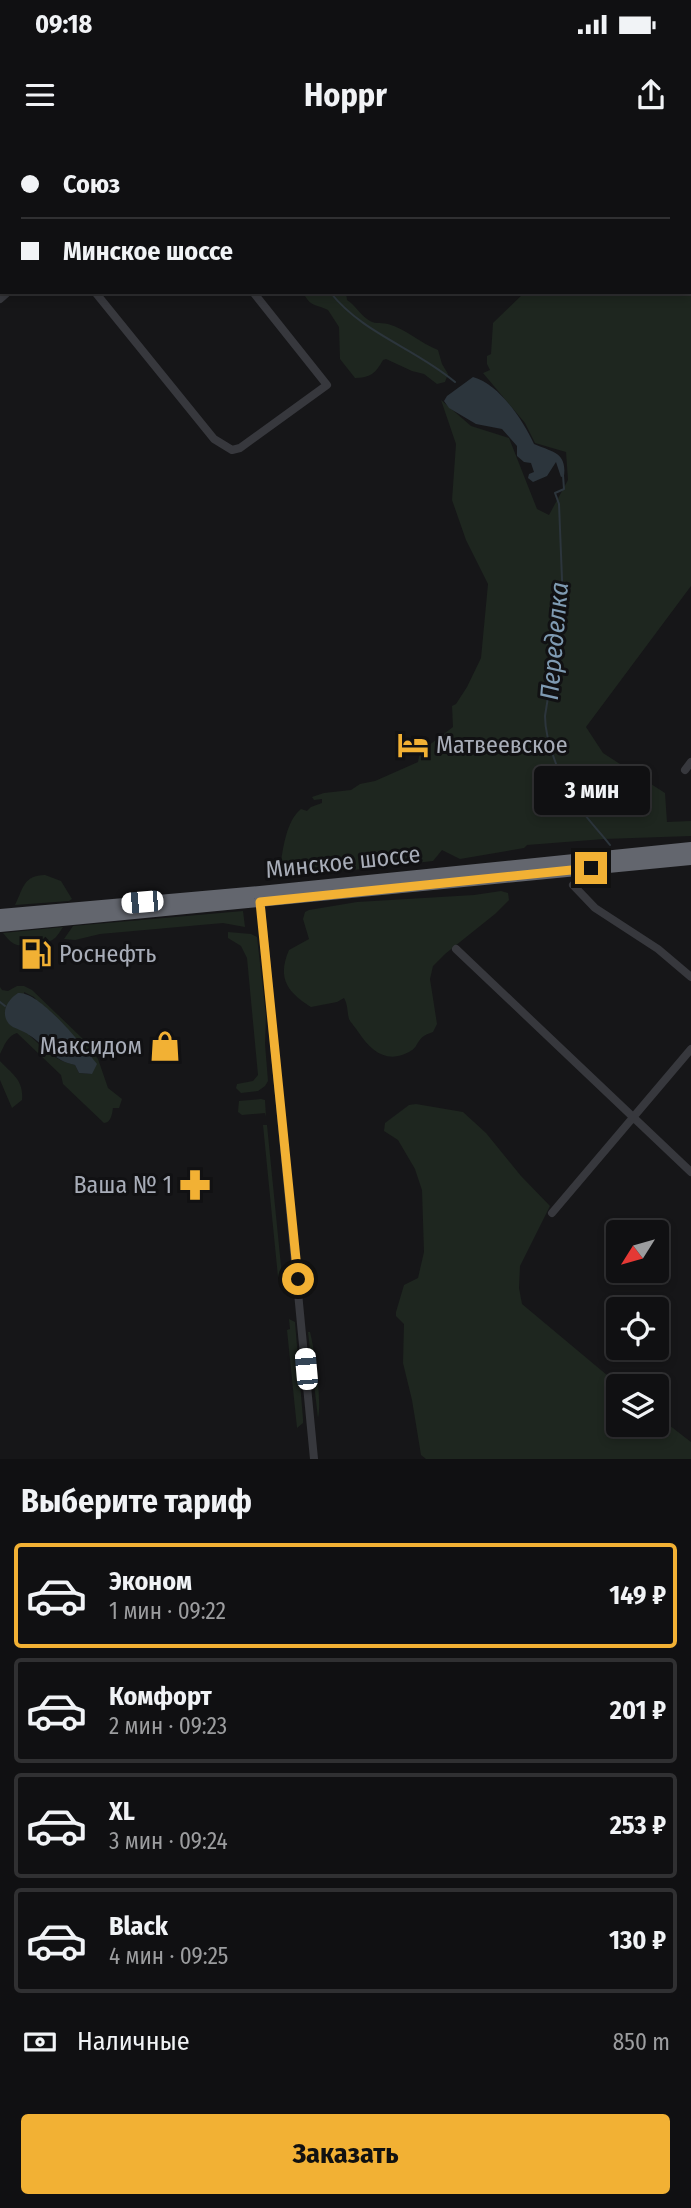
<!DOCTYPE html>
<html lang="ru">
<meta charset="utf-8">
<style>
:root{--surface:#101012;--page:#1e1e20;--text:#f1f3f6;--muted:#9c9d9f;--line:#303032;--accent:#f2b134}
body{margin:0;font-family:"Fira Sans Condensed",sans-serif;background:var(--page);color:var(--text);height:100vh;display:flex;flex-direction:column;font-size:26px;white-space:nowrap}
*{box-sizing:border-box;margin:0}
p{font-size:23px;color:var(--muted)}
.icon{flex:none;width:38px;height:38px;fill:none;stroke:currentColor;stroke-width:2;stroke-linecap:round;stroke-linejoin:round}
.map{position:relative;height:1319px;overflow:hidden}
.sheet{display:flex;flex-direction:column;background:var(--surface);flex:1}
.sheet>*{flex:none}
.banner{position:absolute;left:0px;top:0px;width:691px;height:154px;box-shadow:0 4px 10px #0003,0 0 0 2px var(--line);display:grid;align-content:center;height:154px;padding:0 21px;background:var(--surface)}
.needle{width:46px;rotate:233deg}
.fabs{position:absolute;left:606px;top:1080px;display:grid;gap:14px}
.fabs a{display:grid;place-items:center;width:63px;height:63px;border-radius:7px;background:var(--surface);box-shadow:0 4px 10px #0003,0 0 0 2px var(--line);font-size:35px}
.end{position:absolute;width:32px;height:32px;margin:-16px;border:9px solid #f2b134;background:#111;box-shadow:0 0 0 4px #111}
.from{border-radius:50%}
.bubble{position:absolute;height:49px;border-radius:7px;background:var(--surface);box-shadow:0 4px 10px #0003,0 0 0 2px var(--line);font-size:23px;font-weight:700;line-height:49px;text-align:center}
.car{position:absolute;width:21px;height:42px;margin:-21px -10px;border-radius:9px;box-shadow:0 0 5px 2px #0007;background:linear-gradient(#fff 24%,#345 0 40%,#fff 0 76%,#345 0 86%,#fff 0)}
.banner b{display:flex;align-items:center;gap:24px;height:66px;font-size:26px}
.banner b+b{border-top:2px solid var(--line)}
.banner i{width:18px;height:18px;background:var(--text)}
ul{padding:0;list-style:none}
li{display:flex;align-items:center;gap:21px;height:105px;margin:0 14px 10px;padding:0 7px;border:4px solid var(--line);border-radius:7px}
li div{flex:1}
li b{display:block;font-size:26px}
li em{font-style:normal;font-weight:700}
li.active{border-color:var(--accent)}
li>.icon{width:63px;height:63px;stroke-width:1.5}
h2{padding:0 21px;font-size:32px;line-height:84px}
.pay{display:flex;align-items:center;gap:18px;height:77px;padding:0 21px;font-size:26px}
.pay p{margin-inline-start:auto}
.primary-button{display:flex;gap:14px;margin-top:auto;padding:14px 21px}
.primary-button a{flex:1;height:80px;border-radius:7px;background:var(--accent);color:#111;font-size:28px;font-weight:700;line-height:80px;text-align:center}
.status{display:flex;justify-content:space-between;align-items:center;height:49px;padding:0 35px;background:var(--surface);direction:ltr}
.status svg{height:19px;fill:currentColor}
header{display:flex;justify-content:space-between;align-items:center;height:91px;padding:0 21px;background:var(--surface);font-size:32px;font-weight:700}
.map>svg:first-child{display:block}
</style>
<div class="status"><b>09:18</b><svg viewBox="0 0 49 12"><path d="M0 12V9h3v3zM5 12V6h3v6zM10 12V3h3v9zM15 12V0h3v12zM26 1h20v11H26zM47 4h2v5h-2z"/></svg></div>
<header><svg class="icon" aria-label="menu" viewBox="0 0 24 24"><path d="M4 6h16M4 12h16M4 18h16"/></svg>Hoppr<svg class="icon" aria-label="share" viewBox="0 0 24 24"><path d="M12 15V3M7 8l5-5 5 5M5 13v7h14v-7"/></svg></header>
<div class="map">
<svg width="691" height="1319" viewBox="0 0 691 1319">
<rect width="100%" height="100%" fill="#161618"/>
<path fill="#1e261f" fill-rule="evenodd" d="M273,0H477L478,2H274Z
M575,0H691V446L586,587L603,613L665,653L667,682L691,681V696L604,699L527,705L524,708L460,719L442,710L433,721L326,733L315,727C303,729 290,736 280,728C283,709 286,681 301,669L307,671L311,667L322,663V659L314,660L312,657L324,653L351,650L360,644L375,641L418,622L420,612L453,587L452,566L456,564L467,547L481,518L488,444L466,400L452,360L456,304L441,260L471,286L509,298L537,369L549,375L568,340L566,312L535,303L525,283L483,233L490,230L487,224V216L491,214L493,183L525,152H690V2H576Z
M307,152H346L347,160C355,165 359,173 367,179C374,185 380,182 388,184C406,189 420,203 438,210L442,224L448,234L445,242L437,244L424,234L412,231L386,219L383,220C376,233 370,238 355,238L340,219L339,187L328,170C319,165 311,167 305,156Z
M45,735L61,741L72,759L69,761L15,765C24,747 23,736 45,735Z
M501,751L508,753L509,760L495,774L445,814L433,826L430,839L437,884L433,892C414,898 421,906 409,912C387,924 371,911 359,893C356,888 351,883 349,879C347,871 348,865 344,858L337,862L311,867C287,852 277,838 289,810L309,799L303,779L305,772L309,770L357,762L474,755Z
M243,771L245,787L223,783L100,794L75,800L64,799L73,786Z
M63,787C53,803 52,801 37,803C20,805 16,810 3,793Z
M228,792L251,794L257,797L266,876L265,904L268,941L265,946L258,951L241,953L236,948L237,944L253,941L258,935L247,818L241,806L228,798Z
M17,846H24L32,850L82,898L98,919L108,948L122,959L119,968H113C112,974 111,983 104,983L63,944L61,935L17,893C8,895 4,906 0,914V847L2,850L8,851ZM24,852L34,857L39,863L92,934L79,933L75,925C55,921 43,908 29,895Z
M0,921C12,934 24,940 22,960L12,968L0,940Z
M261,959L265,960L266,977L265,973L242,975L238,972L239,961Z
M416,964L463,972L486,993L521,1036L550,1066L520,1126L519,1148L522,1164L620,1246H618V1284H656V1275L691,1302V1319H426L421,1315L412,1260L403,1223L404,1184L396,1176V1172L404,1145L418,1138L424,1112L422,1050L415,1029L398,1000L384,991L385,983L409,965Z
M263,985H267L282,1136L278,1137Z
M289,1179L295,1182L303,1279V1283L297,1288L287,1190L290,1189Z
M308,1192H310C315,1212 322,1261 318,1278Z"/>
<path fill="#2c353c" d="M473,237C499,244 523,280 534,304C552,312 567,312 564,336L561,337L556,322L547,336L533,342L528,338L529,334L534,332L531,323L524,322L517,316V306L502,289L476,284L449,268L444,261L447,256Z
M18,853C39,850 84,907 97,924L92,934L79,933L75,925C54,921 46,906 29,895C23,890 14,889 9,884C0,873 7,860 18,853Z"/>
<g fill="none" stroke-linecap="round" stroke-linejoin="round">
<path stroke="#2c353c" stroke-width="2" d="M330,152C363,194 415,208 455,242
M563,335L564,349L555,353L559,364L563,464L545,576C545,604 563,645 579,667C588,680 600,692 610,705
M0,862L5,866"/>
<path stroke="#37383d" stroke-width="8" d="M92,0L94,2
M133,0L134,2
M95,152L214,299L232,310L240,308L327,245L253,152
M0,159L8,152
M685,630L691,622
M573,745L595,768L658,809L691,837
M260,758L314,1319
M456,809L691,1032
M552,1073L691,909"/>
<path stroke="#63666e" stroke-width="12" d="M0,775L260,752L691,708
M0,786L691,719"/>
</g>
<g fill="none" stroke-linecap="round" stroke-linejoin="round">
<path stroke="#f2b134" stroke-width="9" d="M298,1139L260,762L591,728"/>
</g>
<defs>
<symbol id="hotel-bare" viewBox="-9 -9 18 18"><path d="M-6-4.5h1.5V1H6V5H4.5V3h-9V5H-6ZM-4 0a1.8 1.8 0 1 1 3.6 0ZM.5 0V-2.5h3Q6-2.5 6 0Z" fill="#f2b134" stroke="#111113" stroke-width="2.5" paint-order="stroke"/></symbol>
<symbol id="fuel-bare" viewBox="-9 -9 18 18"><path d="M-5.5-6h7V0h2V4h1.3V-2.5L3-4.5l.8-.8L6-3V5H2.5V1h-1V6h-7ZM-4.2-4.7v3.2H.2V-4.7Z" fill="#f2b134" stroke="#111113" stroke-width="2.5" paint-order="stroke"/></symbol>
<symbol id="shop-bare" viewBox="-9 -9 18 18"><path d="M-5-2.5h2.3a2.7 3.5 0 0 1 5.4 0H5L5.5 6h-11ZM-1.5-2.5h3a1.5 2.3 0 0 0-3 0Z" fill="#f2b134" stroke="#111113" stroke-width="2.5" paint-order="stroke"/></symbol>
<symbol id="pharmacy-bare" viewBox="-9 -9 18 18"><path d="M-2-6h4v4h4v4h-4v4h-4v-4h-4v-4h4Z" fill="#f2b134" stroke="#111113" stroke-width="2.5" paint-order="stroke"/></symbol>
</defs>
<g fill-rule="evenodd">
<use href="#hotel-bare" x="391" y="583" width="44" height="44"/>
<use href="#fuel-bare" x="14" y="792" width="44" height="44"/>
<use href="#shop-bare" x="143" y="884" width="44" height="44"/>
<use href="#pharmacy-bare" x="173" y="1023" width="44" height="44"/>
</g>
<g text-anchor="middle" stroke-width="6" stroke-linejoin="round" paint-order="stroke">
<g font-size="24" fill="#a8adb8" stroke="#111113" text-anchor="start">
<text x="436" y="613">Матвеевское</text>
<text x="59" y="822">Роснефть</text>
<text x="142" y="914" text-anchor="end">Максидом</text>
<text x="172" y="1053" text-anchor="end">Ваша № 1</text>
</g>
<g font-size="24" fill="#a8adb8" stroke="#111113">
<text transform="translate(343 722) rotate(-6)" y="8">Минское шоссе</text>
</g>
<g font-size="26" font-style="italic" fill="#7f9bb3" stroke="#111113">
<text transform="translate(554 501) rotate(-85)" y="9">Переделка</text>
</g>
</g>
</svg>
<div class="fabs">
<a><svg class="needle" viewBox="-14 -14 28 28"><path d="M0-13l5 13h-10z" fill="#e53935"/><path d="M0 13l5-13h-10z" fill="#9c9d9f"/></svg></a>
<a><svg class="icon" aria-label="locate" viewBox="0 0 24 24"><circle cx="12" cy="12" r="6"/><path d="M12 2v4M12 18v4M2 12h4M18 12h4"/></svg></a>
<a><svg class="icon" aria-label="layers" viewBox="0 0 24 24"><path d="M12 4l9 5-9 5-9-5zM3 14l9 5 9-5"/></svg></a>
</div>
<i class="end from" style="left:298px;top:1139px"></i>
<i class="end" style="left:591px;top:728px"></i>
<div class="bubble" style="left:534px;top:626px;width:116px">3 мин</div>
<i class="car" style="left:142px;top:762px;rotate:265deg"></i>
<i class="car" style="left:306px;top:1229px;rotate:355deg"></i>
<div class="banner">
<b><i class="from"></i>Союз</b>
<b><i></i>Минское шоссе</b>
</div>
</div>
<section class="sheet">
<h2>Выберите тариф</h2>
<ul>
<li class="active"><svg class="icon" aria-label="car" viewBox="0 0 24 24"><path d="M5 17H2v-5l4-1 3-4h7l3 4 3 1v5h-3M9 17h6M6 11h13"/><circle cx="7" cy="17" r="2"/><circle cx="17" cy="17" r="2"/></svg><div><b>Эконом</b><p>1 мин · 09:22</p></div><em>149 ₽</em></li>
<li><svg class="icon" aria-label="car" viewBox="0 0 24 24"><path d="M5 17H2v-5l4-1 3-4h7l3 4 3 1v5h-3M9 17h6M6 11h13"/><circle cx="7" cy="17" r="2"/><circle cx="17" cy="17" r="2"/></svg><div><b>Комфорт</b><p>2 мин · 09:23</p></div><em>201 ₽</em></li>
<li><svg class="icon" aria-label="car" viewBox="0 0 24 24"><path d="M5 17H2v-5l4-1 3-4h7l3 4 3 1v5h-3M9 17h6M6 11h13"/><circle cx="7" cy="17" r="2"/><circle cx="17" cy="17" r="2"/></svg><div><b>XL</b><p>3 мин · 09:24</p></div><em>253 ₽</em></li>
<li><svg class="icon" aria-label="car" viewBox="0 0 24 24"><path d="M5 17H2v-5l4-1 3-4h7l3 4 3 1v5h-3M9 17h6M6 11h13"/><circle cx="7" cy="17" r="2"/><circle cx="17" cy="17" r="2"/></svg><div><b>Black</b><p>4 мин · 09:25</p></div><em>130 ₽</em></li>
</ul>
<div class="pay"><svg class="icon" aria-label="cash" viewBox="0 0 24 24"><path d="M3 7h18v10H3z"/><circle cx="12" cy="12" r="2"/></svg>Наличные<p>850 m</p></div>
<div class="primary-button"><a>Заказать</a></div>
</section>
